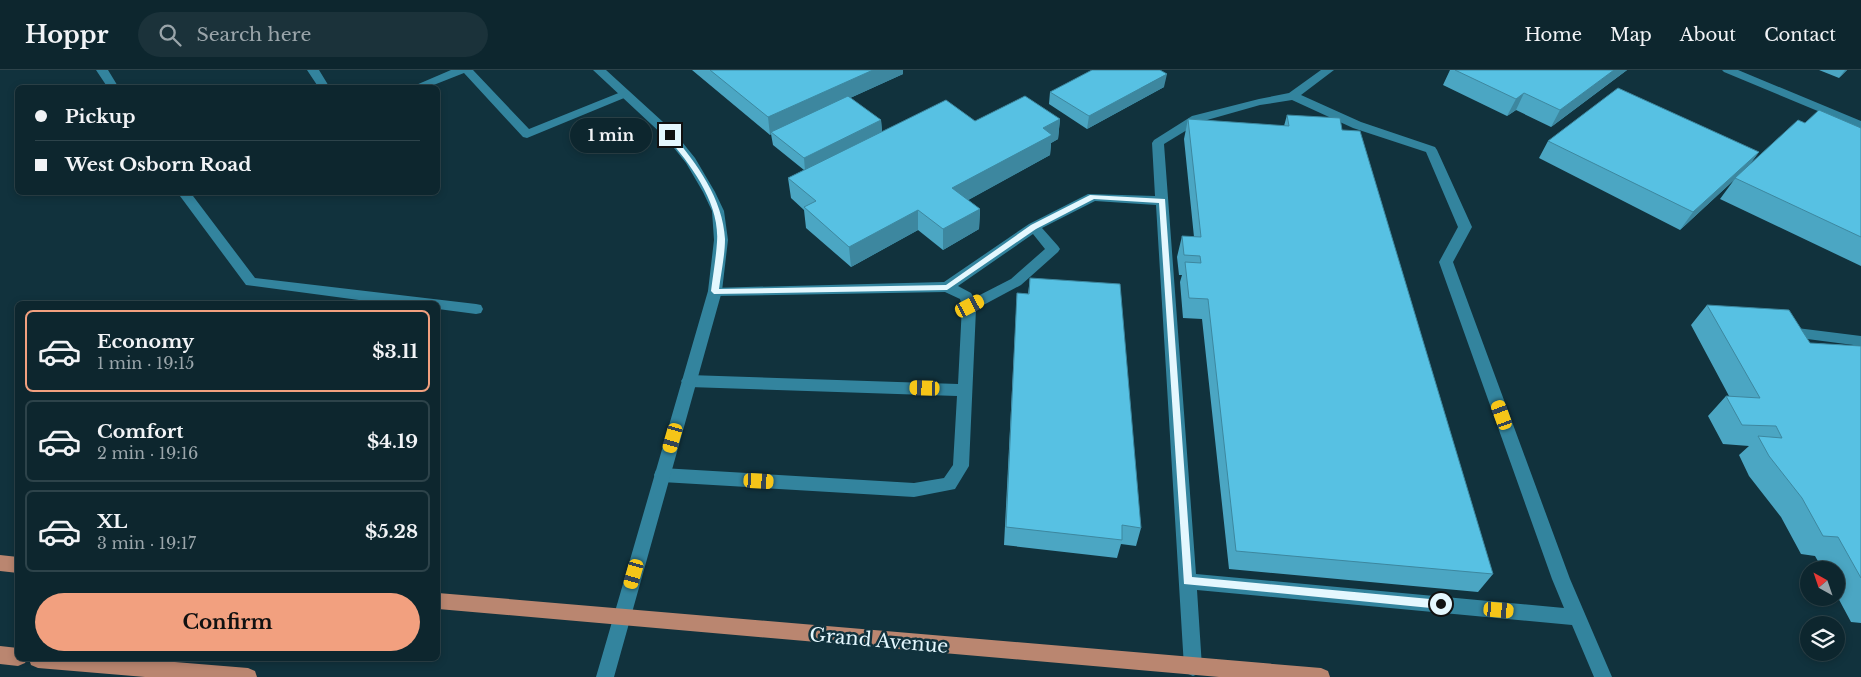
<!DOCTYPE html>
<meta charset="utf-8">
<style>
:root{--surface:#0d262e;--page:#1b323a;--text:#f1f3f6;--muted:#9aa5aa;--line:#2d434a;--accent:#f2a07f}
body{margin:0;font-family:"Libre Baskerville",serif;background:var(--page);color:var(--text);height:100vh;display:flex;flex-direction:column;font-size:19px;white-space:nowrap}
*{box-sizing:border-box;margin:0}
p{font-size:16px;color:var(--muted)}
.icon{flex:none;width:28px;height:28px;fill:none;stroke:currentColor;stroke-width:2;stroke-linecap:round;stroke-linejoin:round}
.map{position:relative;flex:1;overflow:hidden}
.drawer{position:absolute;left:15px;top:231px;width:425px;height:360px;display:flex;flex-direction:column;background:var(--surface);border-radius:8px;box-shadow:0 2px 8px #0003,0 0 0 1px var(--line)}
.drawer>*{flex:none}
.guide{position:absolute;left:15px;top:15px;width:425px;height:110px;border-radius:8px;box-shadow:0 2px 8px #0003,0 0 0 1px var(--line);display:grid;align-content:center;height:110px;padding:0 20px;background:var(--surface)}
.needle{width:32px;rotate:320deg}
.controls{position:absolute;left:1800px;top:491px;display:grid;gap:10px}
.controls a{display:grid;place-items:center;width:45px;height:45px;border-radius:50%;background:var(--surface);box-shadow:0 2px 8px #0003,0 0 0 1px var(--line);font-size:25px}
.end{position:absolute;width:22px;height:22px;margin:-11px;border:6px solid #e4f7fe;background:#111;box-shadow:0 0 0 2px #111}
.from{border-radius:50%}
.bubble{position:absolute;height:35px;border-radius:18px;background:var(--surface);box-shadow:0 2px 8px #0003,0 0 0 1px var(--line);font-size:16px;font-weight:700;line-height:35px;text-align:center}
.car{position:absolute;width:15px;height:30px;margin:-15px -8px;border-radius:6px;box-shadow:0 0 4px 1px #0007;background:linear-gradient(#f5c518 24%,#345 0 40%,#f5c518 0 76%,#345 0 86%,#f5c518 0)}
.guide b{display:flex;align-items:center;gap:18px;height:48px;font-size:19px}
.guide b+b{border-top:1px solid var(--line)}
.guide i{width:12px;height:12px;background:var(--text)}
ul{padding:9px 0 0;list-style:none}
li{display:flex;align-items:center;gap:15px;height:82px;margin:0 10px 8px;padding:0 10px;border:2px solid var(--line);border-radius:8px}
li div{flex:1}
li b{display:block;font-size:19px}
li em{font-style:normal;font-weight:700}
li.current{border-color:var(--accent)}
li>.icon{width:45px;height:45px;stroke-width:1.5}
.cta{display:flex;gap:10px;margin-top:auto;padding:10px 20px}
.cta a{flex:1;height:58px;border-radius:30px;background:var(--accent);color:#111;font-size:20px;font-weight:700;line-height:58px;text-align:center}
header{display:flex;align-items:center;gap:30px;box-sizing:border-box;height:70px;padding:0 25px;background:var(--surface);border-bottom:1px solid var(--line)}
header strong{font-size:24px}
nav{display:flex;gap:28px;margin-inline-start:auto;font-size:18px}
.search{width:350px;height:45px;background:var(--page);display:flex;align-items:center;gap:12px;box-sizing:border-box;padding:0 18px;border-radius:28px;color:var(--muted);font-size:19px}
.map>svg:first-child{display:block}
</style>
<header>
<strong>Hoppr</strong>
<div class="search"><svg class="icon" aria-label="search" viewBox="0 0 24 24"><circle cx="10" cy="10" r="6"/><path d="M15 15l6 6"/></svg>Search here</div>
<nav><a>Home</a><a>Map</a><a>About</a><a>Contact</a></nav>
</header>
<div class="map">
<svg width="1861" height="607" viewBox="0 0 1861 607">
<rect width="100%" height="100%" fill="#11323d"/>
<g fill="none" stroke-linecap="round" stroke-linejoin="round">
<path fill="#33849e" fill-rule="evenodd" d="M96,0H108L119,18H108Z
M307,0H319L330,18H319Z
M451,0H473L529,59L621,22L625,21L631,24L629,26L527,68L523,67L464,3L426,18H409Z
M1321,0H1334L1301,25L1361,52L1435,77L1437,80L1472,157L1453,192L1570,509L1612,607H1594L1572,555L1197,520L1202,597L1200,603L1193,606L1186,603L1184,597L1156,135L1095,131L1042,158L1058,176L1060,179L1058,182L1021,215L976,239L969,396L955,419L914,427L662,412L656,410L654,405L656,400L662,398L914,413L944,408L953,395L957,326L689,317L684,315L681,311L684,307L689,305L958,314L962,236L960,229L945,222L715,226L710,224L708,221L710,218L944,212L1029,154L1088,124L1155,126L1152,73L1154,70L1192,46L1259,29L1289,23ZM1292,30L1353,58L1426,82L1458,157L1439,192L1552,509L1564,538L1196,504L1164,74L1200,52L1260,35ZM1033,164L1045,179L1011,209L974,228L971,223L958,216Z
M177,122H190L255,208L476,234L481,235L483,239L481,243L476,244L438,239V234H389L246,215Z
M1797,258L1861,266V276L1792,267L1790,263L1792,259Z"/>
<path fill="#33849e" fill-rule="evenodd" d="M593,0H606L674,62L695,88L715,122L724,141L728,170L722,221L614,607H596L708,221L714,170L712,141L703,122L686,93L666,68Z
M1722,0H1738L1861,51V59L1724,2Z"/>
<path fill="#ba8670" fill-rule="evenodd" d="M0,485L18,487V503L0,501Z
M438,523L1321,598L1328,601L1330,607H1219L438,539Z
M0,576L18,578V589H27L25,593L18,596L0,594Z
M29,589H138L248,598L255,601L257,607H145L38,598L31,595Z"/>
</g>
<path fill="#4ba6c3" d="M692,0H903V4L850,28L881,50L882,62L975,51L1060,49L1058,69L1051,73L1050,85L968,130L980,139L979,159L943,180L918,160L851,197L806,158L804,140L791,128L788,108L804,100L773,75L771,64L770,65Z
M1450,0H1627L1551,57L1516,40L1507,46L1443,15Z
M1819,0H1847L1839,8Z
M1164,17L1087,59L1049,34L1050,22Z
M1287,45L1342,60L1493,504L1478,522L1229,499L1202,249L1183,248L1180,212L1182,205H1179L1177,187L1182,166L1194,167L1184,69L1188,49L1284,56Z
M1805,53L1861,58V196L1720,129L1734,110L1680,160L1539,88L1548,71L1759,82L1747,98Z
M1030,208L1141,458L1136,476L1121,474L1117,488L1004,475L1016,243L1017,223L1028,224Z
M1707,235L1810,273L1861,276V553L1851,552L1836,524V500H1823L1815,486L1801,484L1781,447L1749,406L1739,385L1749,376L1723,374L1708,346L1726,326H1729L1691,255Z"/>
<path fill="#3d879f" d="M873,0H903V4L773,63L771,62V64L770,65L768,47Z
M1614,0H1627L1551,57L1560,40Z
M1845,0H1847L1839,8Z
M1167,4L1164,17L1087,59L1089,46Z
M1524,23L1516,40L1507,46L1516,29Z
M1060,49L1058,69L1051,73L1050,85L952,139V118L1043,58Z
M881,50L882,63L805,101L804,88Z
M1759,82L1746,99L1680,160L1693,142Z
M980,139L979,159L943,180V159Z
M918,140V160L851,197L849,177Z"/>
<path fill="#57c1e3" stroke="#3d879f" d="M710,0H873L768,47Z
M1092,0H1160L1167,4L1089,46L1050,22Z
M1455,0H1614L1560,40L1524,23L1516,29Z
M1618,18L1759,82L1693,142L1548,71Z
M848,26L881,50L804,88L771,62Z
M1025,26L1060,49L1043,58L1052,65L952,118L980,139L943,159L918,140L849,177L804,137L816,131L788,108L946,30L975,51Z
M1819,40L1861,58V167L1735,108L1798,50L1805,53Z
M1287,45L1340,48L1342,60L1360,61L1493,504L1236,481L1208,229L1189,228L1185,192L1201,193L1200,186L1184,185L1182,166L1201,167L1188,49L1289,56Z
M1030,208L1120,214L1141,458L1122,455V470L1006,457L1017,223L1029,224Z
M1707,235L1789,240L1810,273L1861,276V508L1838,467L1823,466L1802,428L1769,386L1758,366L1782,368L1776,356L1742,355L1726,326L1760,328Z"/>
<path fill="#e4f7fe" d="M667,64H672C697,94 723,129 725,169C725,185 721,203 719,219L946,215L1031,155L1090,125L1165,129L1192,507L1441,530L1444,531V537L1441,539L1184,514L1159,133L1094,129L1036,159L947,220L714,224L711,221C713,205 716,188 717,172C720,133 691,95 667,67Z"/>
<g text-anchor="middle" stroke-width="5" stroke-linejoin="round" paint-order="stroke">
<g font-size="19" fill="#e4f7fe" stroke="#11323d">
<text transform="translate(879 570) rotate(5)" y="7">Grand Avenue</text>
</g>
</g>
</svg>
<div class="controls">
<a><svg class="needle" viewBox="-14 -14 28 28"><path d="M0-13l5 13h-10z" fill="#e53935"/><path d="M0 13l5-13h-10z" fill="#9aa5aa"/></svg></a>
<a><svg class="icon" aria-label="layers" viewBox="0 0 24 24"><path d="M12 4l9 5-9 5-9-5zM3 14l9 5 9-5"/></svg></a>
</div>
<i class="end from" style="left:1441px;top:534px"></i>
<i class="end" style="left:670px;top:65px"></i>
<div class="bubble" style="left:570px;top:48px;width:82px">1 min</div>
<i class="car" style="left:970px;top:236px;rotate:63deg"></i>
<i class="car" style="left:925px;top:318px;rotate:272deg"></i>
<i class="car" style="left:1502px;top:345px;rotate:340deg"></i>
<i class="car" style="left:673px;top:368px;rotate:196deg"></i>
<i class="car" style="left:759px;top:411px;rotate:93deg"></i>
<i class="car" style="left:634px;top:504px;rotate:196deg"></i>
<i class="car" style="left:1499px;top:540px;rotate:95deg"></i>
<div class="guide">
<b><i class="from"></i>Pickup</b>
<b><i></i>West Osborn Road</b>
</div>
<section class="drawer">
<ul>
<li class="current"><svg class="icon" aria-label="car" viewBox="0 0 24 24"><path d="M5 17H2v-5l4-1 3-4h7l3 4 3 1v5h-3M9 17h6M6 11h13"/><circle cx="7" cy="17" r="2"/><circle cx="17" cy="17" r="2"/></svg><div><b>Economy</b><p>1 min · 19:15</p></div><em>$3.11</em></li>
<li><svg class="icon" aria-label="car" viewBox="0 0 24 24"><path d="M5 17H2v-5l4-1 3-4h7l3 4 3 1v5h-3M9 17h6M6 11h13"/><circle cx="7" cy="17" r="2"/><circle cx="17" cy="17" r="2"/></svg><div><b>Comfort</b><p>2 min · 19:16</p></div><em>$4.19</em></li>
<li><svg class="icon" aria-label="car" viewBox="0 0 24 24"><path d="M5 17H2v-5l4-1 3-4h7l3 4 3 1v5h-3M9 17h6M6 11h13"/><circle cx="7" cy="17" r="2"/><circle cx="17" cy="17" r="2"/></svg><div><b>XL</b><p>3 min · 19:17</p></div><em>$5.28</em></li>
</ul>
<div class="cta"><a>Confirm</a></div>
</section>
</div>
